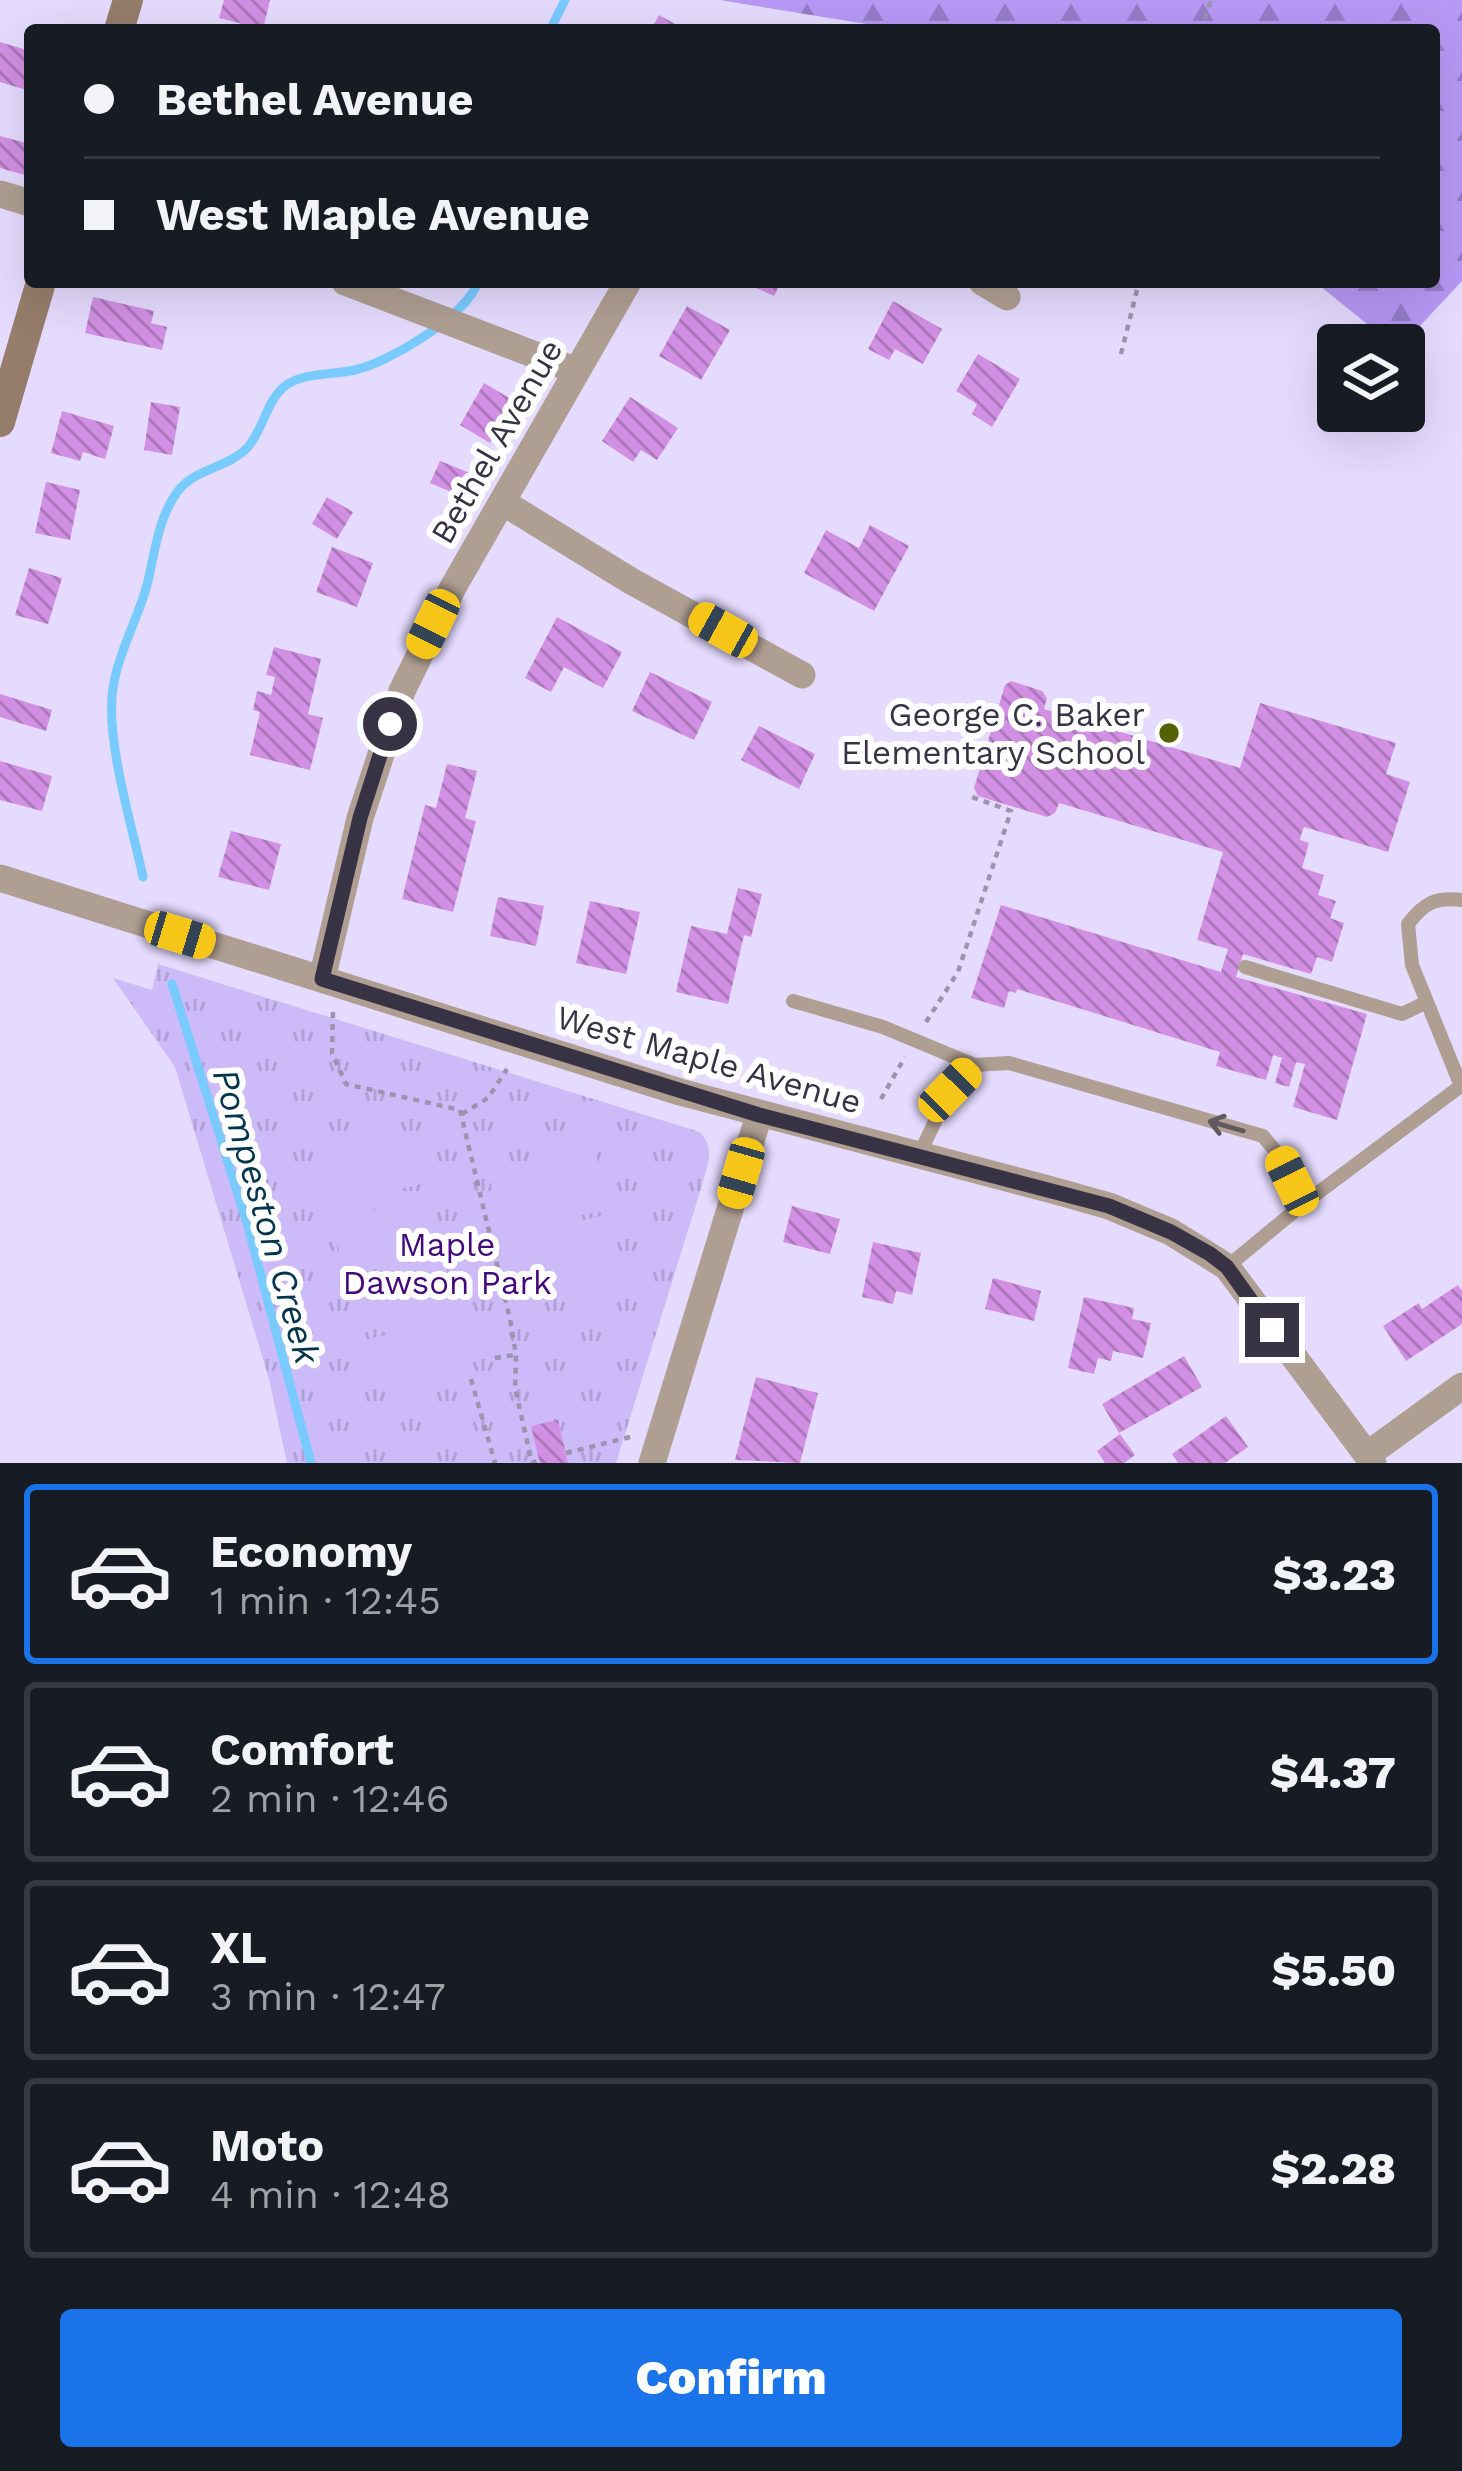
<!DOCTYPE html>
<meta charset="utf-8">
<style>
:root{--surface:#171b24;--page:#242831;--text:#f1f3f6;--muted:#9ea1a6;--line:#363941;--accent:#1a73e8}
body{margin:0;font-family:"Work Sans",sans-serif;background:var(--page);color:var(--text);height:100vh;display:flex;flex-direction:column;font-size:45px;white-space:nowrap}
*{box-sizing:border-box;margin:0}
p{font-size:39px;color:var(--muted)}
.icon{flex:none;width:66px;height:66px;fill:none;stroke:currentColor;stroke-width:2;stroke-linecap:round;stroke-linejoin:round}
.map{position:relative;height:1463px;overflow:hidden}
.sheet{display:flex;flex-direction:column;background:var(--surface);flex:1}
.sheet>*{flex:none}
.banner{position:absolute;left:24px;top:24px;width:1416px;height:264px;border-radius:12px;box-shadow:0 12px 48px #0002;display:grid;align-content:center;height:264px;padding:0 60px;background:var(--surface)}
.controls{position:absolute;left:1317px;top:324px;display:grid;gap:24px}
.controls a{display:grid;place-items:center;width:108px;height:108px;border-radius:12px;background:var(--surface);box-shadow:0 12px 48px #0002;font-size:60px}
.end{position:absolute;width:54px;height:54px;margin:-27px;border:15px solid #383344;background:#fff;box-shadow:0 0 0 6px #fff}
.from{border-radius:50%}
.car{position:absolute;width:36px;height:72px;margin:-36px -18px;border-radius:15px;box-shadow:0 0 9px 3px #0007;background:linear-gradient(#f5c518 24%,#345 0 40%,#f5c518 0 76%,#345 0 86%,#f5c518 0)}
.banner b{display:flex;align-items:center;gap:42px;height:114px;font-size:45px}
.banner b+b{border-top:3px solid var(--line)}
.banner i{width:30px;height:30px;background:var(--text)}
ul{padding:21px 0 0;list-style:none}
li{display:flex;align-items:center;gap:36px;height:180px;margin:0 24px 18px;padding:0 36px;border:6px solid var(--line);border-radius:12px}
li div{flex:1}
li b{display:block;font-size:45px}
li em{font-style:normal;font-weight:800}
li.current{border-color:var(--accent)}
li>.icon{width:108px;height:108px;stroke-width:1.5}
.cta{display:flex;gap:24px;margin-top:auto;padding:24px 60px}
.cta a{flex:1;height:138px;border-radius:12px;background:var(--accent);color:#fff;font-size:48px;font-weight:800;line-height:138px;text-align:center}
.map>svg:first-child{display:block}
</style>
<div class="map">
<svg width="1462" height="1463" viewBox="0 0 1462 1463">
<defs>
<pattern id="grass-tufts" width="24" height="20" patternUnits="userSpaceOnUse" patternTransform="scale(3)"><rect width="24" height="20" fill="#cdbaf8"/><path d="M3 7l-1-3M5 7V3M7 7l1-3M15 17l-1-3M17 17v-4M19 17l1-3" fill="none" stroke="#b1a0d6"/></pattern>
<pattern id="forest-firs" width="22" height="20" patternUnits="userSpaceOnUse" patternTransform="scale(3)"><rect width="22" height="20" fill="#b898f6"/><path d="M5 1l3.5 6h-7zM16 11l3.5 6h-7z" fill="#977dc9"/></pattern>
<pattern id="building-back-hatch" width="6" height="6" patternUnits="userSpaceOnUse" patternTransform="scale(3)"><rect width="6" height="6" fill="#d290e4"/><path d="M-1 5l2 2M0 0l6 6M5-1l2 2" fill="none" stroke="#ab76ba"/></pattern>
</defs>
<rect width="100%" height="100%" fill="#e5dbfe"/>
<path fill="url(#grass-tufts)" d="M158,964L700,1132C715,1148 708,1163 703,1182L616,1463H287L269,1379L175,1067L113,978L152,990Z"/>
<path fill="url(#forest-firs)" d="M720,0H1462V281L1402,345H1393L1315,282H1434V30H903Z"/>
<path fill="#cdbaf8" d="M415,1138L426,1183L328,1206L317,1161Z
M595,1148L607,1210L501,1232L488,1170Z
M430,1197L440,1243L343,1266L332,1220Z
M610,1214L625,1277L518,1303L503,1239Z
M444,1258L455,1304L357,1327L346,1281Z
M458,1318L468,1364L371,1387L360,1341Z"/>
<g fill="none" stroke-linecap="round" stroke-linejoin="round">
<path stroke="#79caff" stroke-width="9" d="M550,30L565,0
M143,877C132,826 108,748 112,697C115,658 137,622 147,585C155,553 158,517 178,491C196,468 228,468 247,448C263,431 266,401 285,386C304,372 334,375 355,370C390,362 466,316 478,282
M172,984L247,1223L311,1463"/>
</g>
<path fill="url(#building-back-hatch)" d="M224,0H270L263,29L219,18Z
M659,15L686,30H651Z
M0,42L30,51V91L0,82Z
M0,136L30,144L28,176L0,168Z
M743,282H781L774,296Z
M93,297L154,311L151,323L167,327L162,350L85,333Z
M893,301L942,329L923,364L895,349L889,360L868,349Z
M687,306L730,330L701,380L659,356Z
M978,354L1020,379L992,427L972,414L977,404L956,391Z
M484,383L514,401L490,443L460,425Z
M630,397L678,428L657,460L641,450L633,462L602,441Z
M151,402L180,407L172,455L144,450Z
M62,411L114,426L105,459L83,452L80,461L51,453Z
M440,461L480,477L470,500L430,483Z
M46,482L80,490L70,540L35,533Z
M327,497L353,512L337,539L312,524Z
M870,525L909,546L874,611L804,573L826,530L859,548Z
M332,547L373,563L357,607L316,592Z
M29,568L62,578L48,624L15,615Z
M557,617L622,652L603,688L564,667L551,692L525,678Z
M274,647L321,659L308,714L323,718L310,770L250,755L260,712L253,710L257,691L271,695L275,677L266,675Z
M650,672L712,702L694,740L632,711Z
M1011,681L1042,691L1047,698L1044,709L1240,768L1260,703L1396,743L1386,774L1410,782L1388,852L1304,827L1301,835L1300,840L1309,843L1302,868L1324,875L1318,895L1336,901L1330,918L1344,923L1332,962L1317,957L1311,974L1243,954L1236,977L1367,1014L1337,1120L1293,1107L1305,1064L1296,1062L1289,1087L1275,1083L1282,1058L1273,1055L1266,1080L1216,1066L1220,1052L1017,989L1016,993L1009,991L1004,1008L971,998L1001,905L1221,972L1228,949L1197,940L1223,852L1059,803L1055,813L1047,817L978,796L974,788L1005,685Z
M0,694L52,710L46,731L0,717Z
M759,726L815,754L799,789L741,760Z
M0,761L52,776L42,811L0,800Z
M447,764L477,771L465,818L476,821L453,912L402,899L425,805L436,808Z
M231,831L281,844L269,890L218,877Z
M738,888L762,894L751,937L744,935L728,1004L676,992L691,926L727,934Z
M498,897L544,906L536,946L490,936Z
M590,901L640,912L626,974L576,963Z
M792,1206L840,1219L830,1254L783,1242Z
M873,1242L921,1253L912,1295L896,1291L893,1304L862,1297Z
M993,1278L1041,1291L1034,1321L985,1309Z
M1458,1285L1462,1291V1324L1406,1361L1383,1326L1419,1303L1422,1309Z
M1084,1297L1134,1308L1132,1319L1151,1323L1143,1358L1113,1351L1111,1361L1098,1358L1094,1374L1068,1368Z
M1184,1356L1202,1387L1119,1433L1102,1404Z
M756,1377L818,1393L800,1463L735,1460Z
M1226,1416L1248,1447L1225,1463H1178L1172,1454Z
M558,1420L568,1463H540L531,1426Z
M1120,1434L1135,1455L1124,1463H1105L1097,1451Z"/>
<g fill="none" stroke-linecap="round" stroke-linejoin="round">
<path stroke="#9c94af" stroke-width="4.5" stroke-dasharray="6 6" stroke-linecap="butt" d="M1201,30L1211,0
M1121,354L1139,282
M333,1012L332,1053L346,1084L460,1110L510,1319L516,1355L515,1388L532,1463L539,1460
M926,1022L958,972L1011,811L969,796
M881,1099L905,1057
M462,1114L488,1098L507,1069
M495,1358L514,1355
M471,1379L495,1463
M566,1453L630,1437"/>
<path stroke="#af9e92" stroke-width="14" d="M1245,967L1402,1014L1427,1002
M793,1001L883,1027L974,1065L1009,1063L1263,1136L1281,1158L1303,1204
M1461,1086L1412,965L1408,924C1424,903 1435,897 1462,900
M919,1155L950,1090L974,1065
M1227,1267L1303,1204L1462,1085"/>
<path stroke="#af9e92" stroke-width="27" d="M0,194L30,203
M345,282L577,371
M982,282L1007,297
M504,503L631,581L802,675
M0,878L680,1092L1052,1190L1109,1206L1171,1232L1227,1267L1373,1463
M322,979L360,818L402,691L452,589L628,282
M1367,1455L1462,1386
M652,1463L759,1115"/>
<path stroke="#967d6b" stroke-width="30" d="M119,30L128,0
M0,422L41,282"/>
</g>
<defs><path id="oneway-shaft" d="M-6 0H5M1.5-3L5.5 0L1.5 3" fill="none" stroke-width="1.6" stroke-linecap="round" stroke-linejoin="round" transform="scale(3)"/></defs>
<use stroke="#62585f" href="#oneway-shaft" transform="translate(1226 1126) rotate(-164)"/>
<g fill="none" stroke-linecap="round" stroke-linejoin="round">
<path stroke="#383344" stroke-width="15" d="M390,724L360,818L322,979L759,1115L1109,1206L1171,1232L1210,1254L1227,1267L1272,1330"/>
</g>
<circle fill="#546103" stroke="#fff" stroke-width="4.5" cx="1169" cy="733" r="12"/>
<g text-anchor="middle" stroke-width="12" stroke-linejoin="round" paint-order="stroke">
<g font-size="33" fill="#383344" stroke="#fff">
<text transform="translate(496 441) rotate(-60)" y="12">Bethel Avenue</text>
<text transform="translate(709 1059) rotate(16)" y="12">West Maple Avenue</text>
</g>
<g font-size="33" fill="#383344" stroke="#fff" text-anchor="end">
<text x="1145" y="726">George C. Baker<tspan x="1145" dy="38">Elementary School</tspan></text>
</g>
<g font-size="33" fill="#43087b" stroke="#fff">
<text x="447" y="1256">Maple<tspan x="447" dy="38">Dawson Park</tspan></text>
</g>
<g font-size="36" font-style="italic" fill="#03344e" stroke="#fff">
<text transform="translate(267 1216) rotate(74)" y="13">Pompeston Creek</text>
</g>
</g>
</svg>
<div class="controls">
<a><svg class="icon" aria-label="layers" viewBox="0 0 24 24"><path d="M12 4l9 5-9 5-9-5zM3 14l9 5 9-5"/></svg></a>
</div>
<i class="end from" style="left:390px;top:724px"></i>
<i class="end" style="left:1272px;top:1330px"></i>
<i class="car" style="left:433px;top:624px;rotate:206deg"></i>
<i class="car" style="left:723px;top:630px;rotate:299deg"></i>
<i class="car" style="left:180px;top:935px;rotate:107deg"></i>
<i class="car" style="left:950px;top:1090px;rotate:44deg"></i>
<i class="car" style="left:741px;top:1173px;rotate:196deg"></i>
<i class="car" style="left:1292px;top:1181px;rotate:334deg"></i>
<div class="banner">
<b><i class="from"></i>Bethel Avenue</b>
<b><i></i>West Maple Avenue</b>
</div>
</div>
<section class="sheet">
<ul>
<li class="current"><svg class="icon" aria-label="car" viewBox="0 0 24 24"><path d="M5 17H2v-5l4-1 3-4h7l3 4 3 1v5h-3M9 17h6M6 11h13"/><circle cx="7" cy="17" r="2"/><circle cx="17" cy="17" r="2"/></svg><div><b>Economy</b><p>1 min · 12:45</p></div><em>$3.23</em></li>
<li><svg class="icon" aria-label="car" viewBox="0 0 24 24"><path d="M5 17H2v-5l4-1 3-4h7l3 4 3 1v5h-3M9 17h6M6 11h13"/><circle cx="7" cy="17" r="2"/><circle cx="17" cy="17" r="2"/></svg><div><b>Comfort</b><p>2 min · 12:46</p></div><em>$4.37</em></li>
<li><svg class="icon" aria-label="car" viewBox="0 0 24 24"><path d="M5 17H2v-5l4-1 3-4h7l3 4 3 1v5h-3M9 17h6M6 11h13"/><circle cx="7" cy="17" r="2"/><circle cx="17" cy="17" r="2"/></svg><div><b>XL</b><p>3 min · 12:47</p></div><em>$5.50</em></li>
<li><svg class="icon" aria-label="car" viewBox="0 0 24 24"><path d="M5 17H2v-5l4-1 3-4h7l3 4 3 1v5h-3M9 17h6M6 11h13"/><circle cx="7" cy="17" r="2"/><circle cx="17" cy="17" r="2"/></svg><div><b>Moto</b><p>4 min · 12:48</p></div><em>$2.28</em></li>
</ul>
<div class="cta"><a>Confirm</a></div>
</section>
